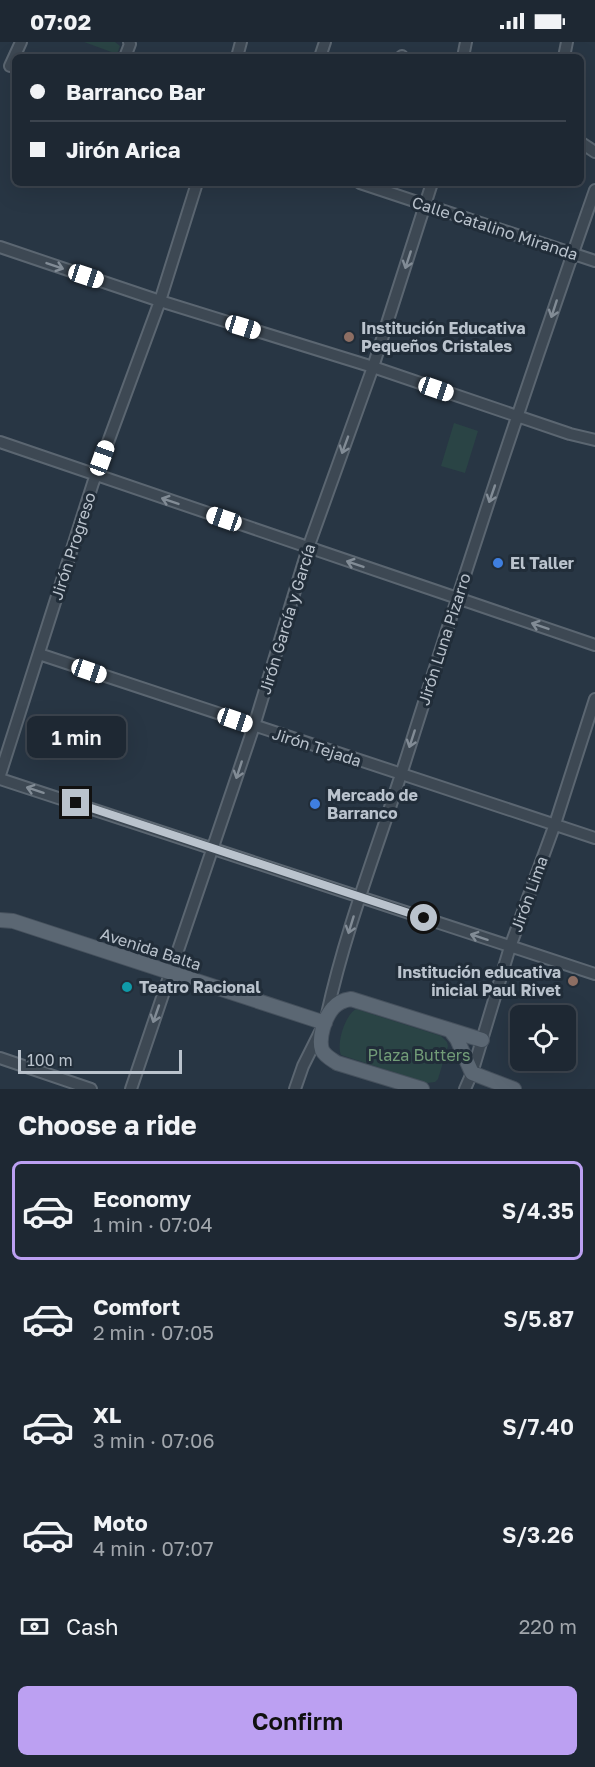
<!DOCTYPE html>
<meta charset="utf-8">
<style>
:root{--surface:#1e2833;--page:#2b343f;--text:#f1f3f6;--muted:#a1a6ac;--line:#3c444e;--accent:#bca0f2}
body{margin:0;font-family:"Golos Text",sans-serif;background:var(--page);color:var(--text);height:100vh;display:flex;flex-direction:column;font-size:22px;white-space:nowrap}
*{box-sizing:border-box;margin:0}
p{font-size:20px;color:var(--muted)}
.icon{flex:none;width:33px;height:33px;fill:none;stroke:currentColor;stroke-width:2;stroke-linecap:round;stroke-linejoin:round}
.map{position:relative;height:1047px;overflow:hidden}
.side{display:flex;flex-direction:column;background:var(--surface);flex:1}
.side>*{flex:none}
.banner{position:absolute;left:12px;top:12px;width:572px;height:132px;border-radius:9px;box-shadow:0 6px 24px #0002,0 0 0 2px var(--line);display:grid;align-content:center;height:132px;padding:0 18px;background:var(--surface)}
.buttons{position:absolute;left:510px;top:963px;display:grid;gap:12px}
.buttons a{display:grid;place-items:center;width:66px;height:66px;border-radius:9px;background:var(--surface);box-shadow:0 6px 24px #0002,0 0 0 2px var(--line);font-size:30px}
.scale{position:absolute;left:18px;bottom:15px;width:164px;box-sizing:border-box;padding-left:6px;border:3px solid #bac3cd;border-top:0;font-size:16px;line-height:21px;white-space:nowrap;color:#bac3cd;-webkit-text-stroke:4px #212d39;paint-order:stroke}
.end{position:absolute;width:27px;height:27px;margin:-14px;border:8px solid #bac3cd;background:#111;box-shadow:0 0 0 3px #111}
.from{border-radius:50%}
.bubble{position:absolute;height:42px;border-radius:9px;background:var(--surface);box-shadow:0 6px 24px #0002,0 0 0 2px var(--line);font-size:20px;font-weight:600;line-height:42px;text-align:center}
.car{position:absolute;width:18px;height:36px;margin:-18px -9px;border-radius:8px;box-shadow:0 0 4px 2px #0007;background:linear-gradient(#fff 24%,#345 0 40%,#fff 0 76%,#345 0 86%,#fff 0)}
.banner b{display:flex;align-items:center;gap:21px;height:57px;font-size:22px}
.banner b+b{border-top:2px solid var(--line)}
.banner i{width:15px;height:15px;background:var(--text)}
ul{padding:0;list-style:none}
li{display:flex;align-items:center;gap:18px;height:99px;margin:0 12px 9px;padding:0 6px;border:3px solid transparent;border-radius:9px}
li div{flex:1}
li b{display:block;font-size:22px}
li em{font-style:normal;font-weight:600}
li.current{border-color:var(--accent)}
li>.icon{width:54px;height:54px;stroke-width:1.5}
h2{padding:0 18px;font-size:27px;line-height:72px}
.pay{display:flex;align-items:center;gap:15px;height:66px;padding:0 18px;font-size:22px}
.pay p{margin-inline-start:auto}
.primary-button{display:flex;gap:12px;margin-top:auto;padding:12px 18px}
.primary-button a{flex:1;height:69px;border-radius:9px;background:var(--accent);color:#111;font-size:24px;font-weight:600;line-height:69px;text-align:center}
.status{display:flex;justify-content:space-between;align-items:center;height:42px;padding:0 30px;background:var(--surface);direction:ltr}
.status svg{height:16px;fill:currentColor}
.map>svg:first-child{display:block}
</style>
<div class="status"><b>07:02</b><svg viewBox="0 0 49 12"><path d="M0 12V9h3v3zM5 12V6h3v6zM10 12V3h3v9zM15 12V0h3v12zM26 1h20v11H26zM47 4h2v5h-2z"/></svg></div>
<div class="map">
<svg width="595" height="1047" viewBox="0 0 595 1047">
<rect width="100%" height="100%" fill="#283644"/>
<path fill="#2a4445" d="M84,0H115L120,4L117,12Z
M454,381L478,389L465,431L441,424Z
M356,967L441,994L447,1000L448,1004L438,1037L435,1040L427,1041L341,1013C336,1002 345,973 356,967Z"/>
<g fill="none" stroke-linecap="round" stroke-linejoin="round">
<defs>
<path id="minor" d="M125,15L130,2L129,0
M237,15L241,0
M320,15L325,0
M401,15L402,14
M463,15L466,0
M564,15L567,0
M10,24L21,0
M580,100L595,110
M360,141L595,219
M0,205L160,259L373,325L570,392L595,398
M0,400L595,603
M39,612L595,796
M0,733L93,441L160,259L197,141
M0,737L595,932
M327,972C346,885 379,802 406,717C466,526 529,336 595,148
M0,1016L91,1047
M131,1047L254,684L308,506L373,325L432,141
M295,1047L303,1024L320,990
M465,1047L472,1031L510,905L555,782L595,657"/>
<path id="major" d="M0,878L13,879L325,981
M450,988L482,998
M422,1047L337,1021C331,1017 325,1014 322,1008C318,996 325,975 333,966C338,960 344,958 351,957L450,988L457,997L472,1031L514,1047"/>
</defs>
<use href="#minor" stroke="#5b6671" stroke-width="14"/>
<use href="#major" stroke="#46515d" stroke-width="16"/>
<use href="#minor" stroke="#3d4853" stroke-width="10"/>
<use href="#major" stroke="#5b6773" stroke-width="14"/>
</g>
<defs><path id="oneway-shaft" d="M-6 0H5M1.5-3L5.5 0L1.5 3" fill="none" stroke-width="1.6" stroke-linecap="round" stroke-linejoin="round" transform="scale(1.5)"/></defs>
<g stroke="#828c96">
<use href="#oneway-shaft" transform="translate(408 218) rotate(108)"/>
<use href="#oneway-shaft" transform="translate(55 224) rotate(19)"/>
<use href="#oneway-shaft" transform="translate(554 267) rotate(108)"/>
<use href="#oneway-shaft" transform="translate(345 403) rotate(110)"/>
<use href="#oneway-shaft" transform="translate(492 452) rotate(109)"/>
<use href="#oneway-shaft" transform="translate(170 459) rotate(-161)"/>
<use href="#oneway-shaft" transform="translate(355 522) rotate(-161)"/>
<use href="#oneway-shaft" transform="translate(540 584) rotate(-161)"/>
<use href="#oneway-shaft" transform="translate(412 697) rotate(108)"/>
<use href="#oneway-shaft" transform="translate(239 728) rotate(108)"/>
<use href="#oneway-shaft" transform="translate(35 748) rotate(-162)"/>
<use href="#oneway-shaft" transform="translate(351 883) rotate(107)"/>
<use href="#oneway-shaft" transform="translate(479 895) rotate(-162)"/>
<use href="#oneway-shaft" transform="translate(156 972) rotate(109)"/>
</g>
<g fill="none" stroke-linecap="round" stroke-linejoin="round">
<path stroke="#bac3cd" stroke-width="8" d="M76,761L424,876"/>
</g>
<g fill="#8d6e63" stroke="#212d39" stroke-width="2">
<circle cx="349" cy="295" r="6"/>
<circle cx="573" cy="939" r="6"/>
</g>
<g fill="#3f7fe0" stroke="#212d39" stroke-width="2">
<circle cx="498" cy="521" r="6"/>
<circle cx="315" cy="762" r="6"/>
</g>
<circle fill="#0f9aa8" stroke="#212d39" stroke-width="2" cx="127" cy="945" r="6"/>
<g text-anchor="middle" stroke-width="6" stroke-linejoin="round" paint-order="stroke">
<g font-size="16" fill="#bac3cd" stroke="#212d39">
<text transform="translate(495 186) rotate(18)" y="6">Calle Catalino Miranda</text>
<text transform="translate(73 504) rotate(-72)" y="6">Jirón Progreso</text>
<text transform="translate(287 577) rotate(-73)" y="6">Jirón García y García</text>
<text transform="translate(444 597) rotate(-72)" y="6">Jirón Luna Pizarro</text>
<text transform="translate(317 705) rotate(18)" y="6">Jirón Tejada</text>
<text transform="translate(529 852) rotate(-70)" y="6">Jirón Lima</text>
<text transform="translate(151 907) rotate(18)" y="6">Avenida Balta</text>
</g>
<g font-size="16" font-weight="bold" fill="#bac3cd" stroke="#212d39" text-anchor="start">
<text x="361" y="292">Institución Educativa<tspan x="361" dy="18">Pequeños Cristales</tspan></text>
<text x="510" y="527">El Taller</text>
<text x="327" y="759">Mercado de<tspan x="327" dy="18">Barranco</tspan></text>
<text x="561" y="936" text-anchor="end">Institución educativa<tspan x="561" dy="18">inicial Paul Rivet</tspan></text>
<text x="139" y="951">Teatro Racional</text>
</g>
<g font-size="16" fill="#729d78" stroke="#212d39">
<text x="419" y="1019">Plaza Butters</text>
</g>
</g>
</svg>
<div class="buttons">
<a><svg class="icon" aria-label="locate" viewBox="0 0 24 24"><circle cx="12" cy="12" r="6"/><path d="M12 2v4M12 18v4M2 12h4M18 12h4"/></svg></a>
</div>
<div class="scale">100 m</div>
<i class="end from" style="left:424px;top:876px"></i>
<i class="end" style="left:76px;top:761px"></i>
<div class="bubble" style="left:27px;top:674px;width:99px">1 min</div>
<i class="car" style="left:86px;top:234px;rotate:108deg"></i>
<i class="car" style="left:243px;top:285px;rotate:107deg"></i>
<i class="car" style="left:436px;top:347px;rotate:109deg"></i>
<i class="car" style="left:102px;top:416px;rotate:20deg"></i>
<i class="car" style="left:224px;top:477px;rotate:289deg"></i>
<i class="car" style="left:89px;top:629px;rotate:109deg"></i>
<i class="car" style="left:235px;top:678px;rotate:109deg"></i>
<div class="banner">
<b><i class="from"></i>Barranco Bar</b>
<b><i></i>Jirón Arica</b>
</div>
</div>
<section class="side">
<h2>Choose a ride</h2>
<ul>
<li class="current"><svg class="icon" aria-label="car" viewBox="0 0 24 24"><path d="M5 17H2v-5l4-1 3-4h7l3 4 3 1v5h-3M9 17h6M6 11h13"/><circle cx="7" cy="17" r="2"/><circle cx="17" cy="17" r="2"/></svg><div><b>Economy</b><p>1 min · 07:04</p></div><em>S/4.35</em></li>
<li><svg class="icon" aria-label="car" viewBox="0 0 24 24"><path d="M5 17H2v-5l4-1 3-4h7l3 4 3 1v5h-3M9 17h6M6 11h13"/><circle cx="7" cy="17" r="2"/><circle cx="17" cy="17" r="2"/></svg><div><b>Comfort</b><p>2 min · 07:05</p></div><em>S/5.87</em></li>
<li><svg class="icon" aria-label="car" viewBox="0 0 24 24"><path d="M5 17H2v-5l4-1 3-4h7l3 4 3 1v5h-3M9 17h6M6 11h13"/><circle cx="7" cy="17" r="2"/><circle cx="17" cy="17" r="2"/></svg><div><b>XL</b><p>3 min · 07:06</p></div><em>S/7.40</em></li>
<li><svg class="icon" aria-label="car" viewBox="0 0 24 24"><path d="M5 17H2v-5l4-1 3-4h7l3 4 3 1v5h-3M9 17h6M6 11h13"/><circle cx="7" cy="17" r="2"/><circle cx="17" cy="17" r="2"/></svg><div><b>Moto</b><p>4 min · 07:07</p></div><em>S/3.26</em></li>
</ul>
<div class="pay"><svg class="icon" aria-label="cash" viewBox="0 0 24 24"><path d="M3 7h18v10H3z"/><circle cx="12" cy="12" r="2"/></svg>Cash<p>220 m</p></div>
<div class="primary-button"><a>Confirm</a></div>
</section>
